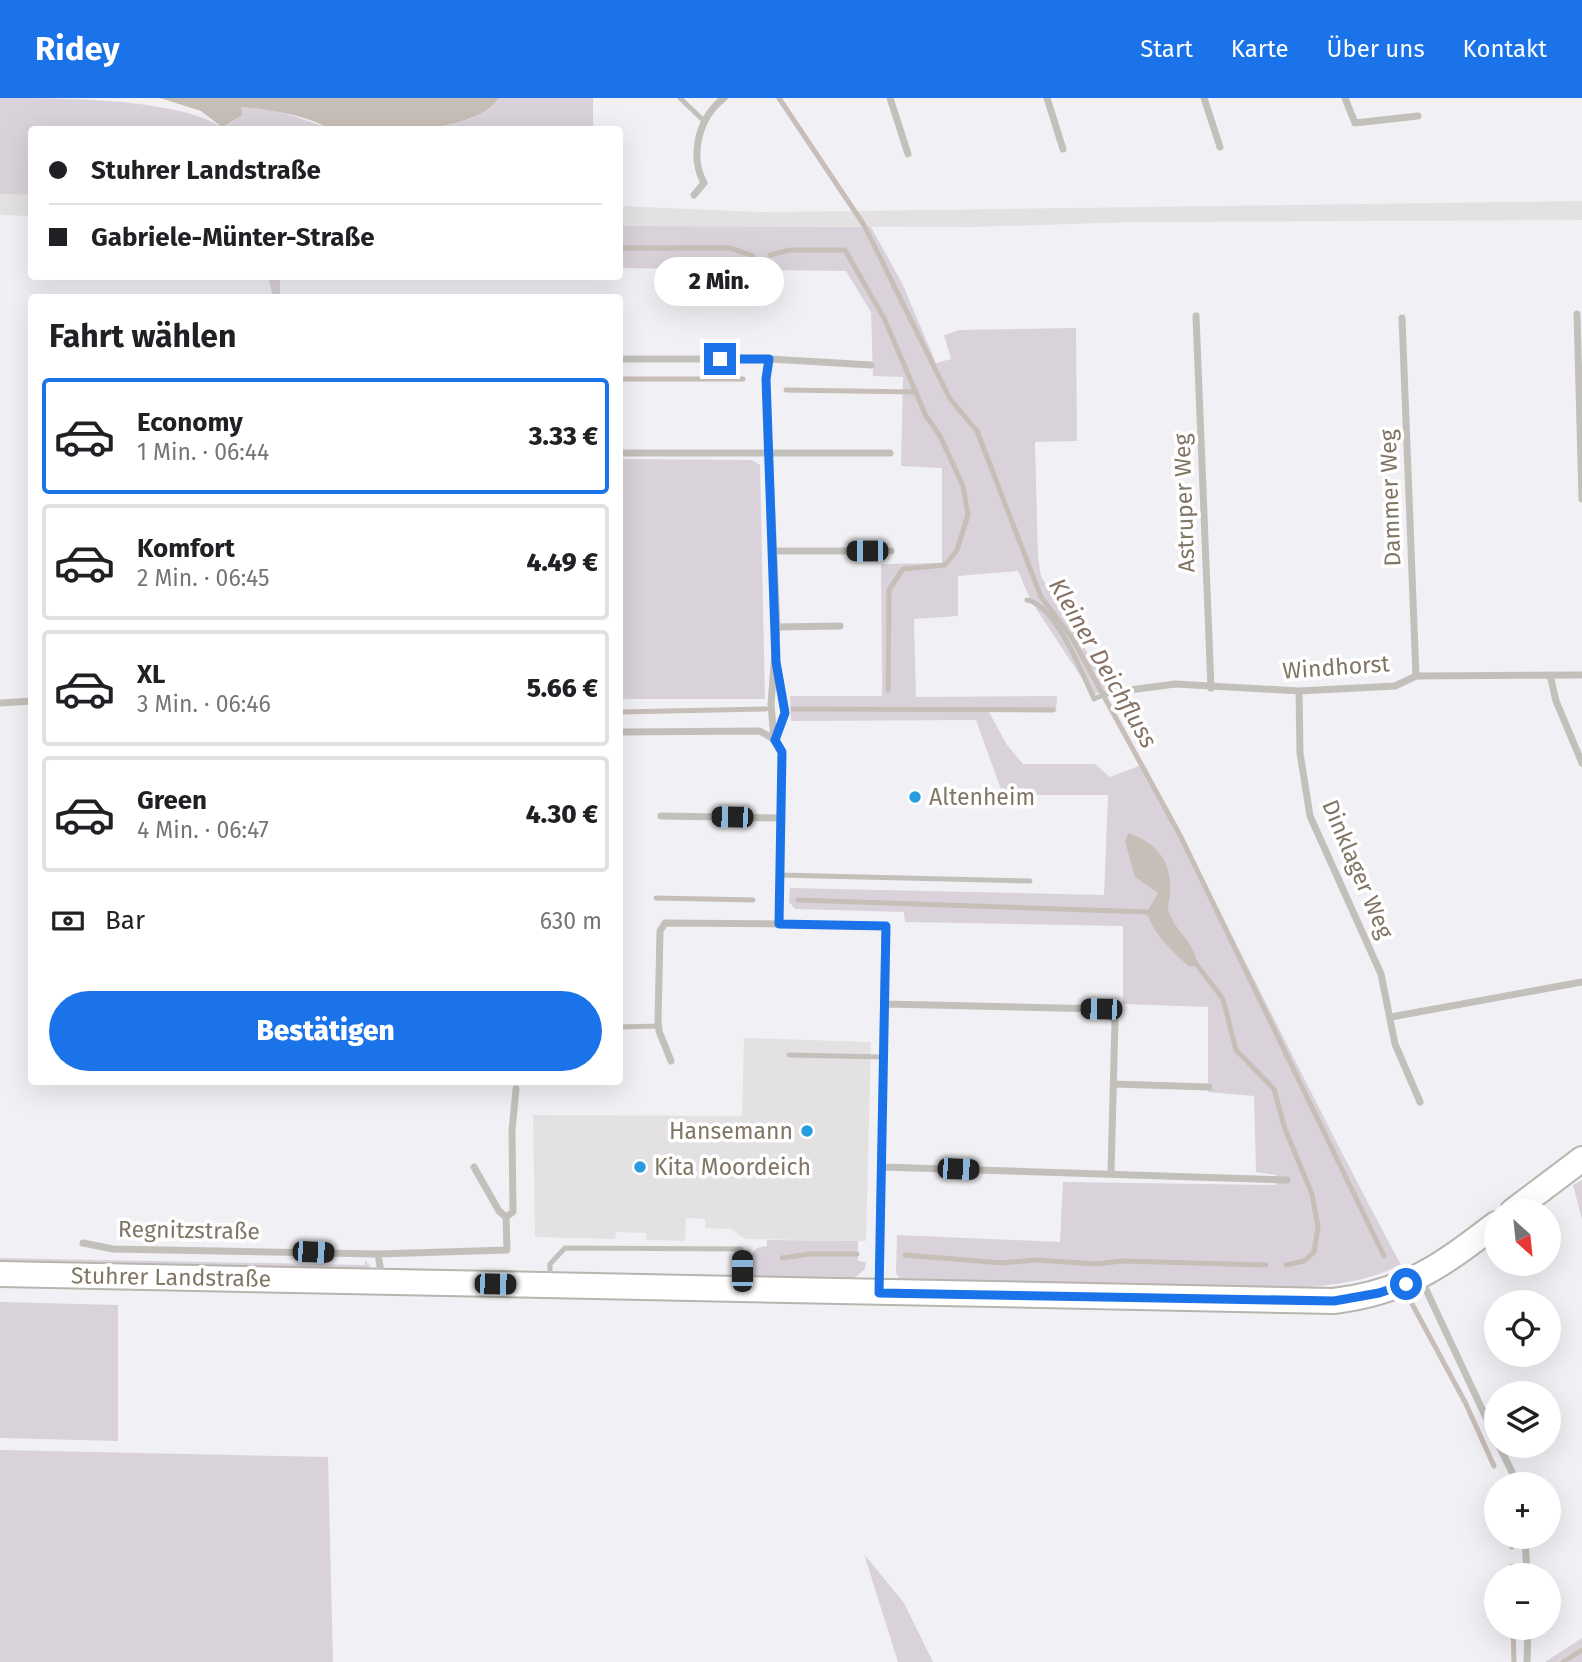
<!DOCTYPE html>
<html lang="de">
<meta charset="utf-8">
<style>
:root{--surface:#fff;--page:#f6f6f6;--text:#202124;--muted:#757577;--line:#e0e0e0;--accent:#1a73e8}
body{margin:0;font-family:"Fira Sans",sans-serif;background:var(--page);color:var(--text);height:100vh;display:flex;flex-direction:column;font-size:26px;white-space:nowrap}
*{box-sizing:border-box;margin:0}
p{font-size:23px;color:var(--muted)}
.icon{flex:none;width:38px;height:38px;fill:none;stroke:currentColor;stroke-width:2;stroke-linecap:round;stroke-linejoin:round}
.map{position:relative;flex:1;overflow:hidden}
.drawer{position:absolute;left:28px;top:196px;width:595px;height:791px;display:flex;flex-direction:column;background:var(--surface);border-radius:7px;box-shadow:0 7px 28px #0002}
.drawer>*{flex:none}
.banner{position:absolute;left:28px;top:28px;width:595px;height:154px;border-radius:7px;box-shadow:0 7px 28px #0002;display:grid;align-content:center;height:154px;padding:0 21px;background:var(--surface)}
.needle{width:46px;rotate:153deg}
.buttons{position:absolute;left:1484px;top:1101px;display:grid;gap:14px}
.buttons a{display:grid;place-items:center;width:77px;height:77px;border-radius:50%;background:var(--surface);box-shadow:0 7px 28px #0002;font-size:35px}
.end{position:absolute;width:32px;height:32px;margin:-16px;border:9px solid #1a73e8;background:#fff;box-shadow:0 0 0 4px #fff}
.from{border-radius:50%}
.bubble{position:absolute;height:49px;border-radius:24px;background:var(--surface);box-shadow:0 7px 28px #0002;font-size:23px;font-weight:800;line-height:49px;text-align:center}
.car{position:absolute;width:21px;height:42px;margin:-21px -10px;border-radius:9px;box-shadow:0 0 5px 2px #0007;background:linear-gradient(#222 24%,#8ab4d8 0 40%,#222 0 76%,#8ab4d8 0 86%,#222 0)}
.banner b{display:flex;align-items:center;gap:24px;height:66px;font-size:26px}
.banner b+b{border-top:2px solid var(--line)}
.banner i{width:18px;height:18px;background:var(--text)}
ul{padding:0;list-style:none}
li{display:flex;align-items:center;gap:21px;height:116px;margin:0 14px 10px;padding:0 7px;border:4px solid var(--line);border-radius:7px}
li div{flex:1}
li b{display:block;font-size:26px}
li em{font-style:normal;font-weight:800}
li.active{border-color:var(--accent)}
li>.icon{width:63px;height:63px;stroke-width:1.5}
h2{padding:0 21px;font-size:32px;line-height:84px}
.pay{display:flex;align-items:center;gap:18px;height:77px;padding:0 21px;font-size:26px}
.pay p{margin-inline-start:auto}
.button{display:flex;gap:14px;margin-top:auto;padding:14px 21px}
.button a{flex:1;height:80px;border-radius:42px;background:var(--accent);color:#fff;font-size:28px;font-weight:800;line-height:80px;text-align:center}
header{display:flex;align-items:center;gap:42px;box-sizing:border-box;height:98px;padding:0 35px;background:var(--accent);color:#fff}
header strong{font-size:33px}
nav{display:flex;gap:38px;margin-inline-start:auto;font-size:24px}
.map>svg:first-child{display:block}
</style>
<header>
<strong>Ridey</strong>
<nav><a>Start</a><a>Karte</a><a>Über uns</a><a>Kontakt</a></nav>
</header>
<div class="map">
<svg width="1582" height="1564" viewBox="0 0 1582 1564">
<rect width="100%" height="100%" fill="#f1f1f5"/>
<path fill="#e3e1e2" d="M0,96L31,97V118L0,117Z
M1582,103V122L1135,124L973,129L620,128V108L759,114L858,113Z
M744,940L871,944L866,1143L745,1141L731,1131L705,1130V1121L686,1120L685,1143L646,1142V1135L616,1134L615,1141L535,1139L533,1017L742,1018Z"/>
<path fill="#d9d2db" d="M0,0C62,0 175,0 222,29L240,9L275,12L332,31L32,32L31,97L0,96Z
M499,0H593V31L417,32C443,28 483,24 499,0Z
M620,128L871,129L902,185L936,265L951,261L944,237L959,232L1076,230L1077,343L1035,344L1038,459L1041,478L1109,590L1093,597L1031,503L1018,473L958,478V518L914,521L916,599L1057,598L1056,614H989L1007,647L1023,666H1095L1110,679L1144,666C1232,832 1312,1002 1401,1167C1339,1197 1266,1189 1198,1188C1099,1188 1000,1185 901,1183L896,1175L897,1137L1060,1144L1063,1084L1276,1087V1077L1256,1074L1254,998L1208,994V909L1123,906V828L905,824L904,814L795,811L789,804L790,790L1104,797L1108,697H1003L976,622L791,623L790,598H882L881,466L942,465V370L901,368L903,279L873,278L871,214L846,173L620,170Z
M268,179H280V199H273Z
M620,361L752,362L760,367L765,601H620Z
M1582,1082V1122L1573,1087Z
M767,1142L858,1143V1163L866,1164L865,1171L853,1181L750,1178L752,1156L757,1150L767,1148Z
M0,1160L365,1167V1162L371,1169L369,1172L0,1166Z
M0,1204L118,1207V1343L0,1340Z
M0,1352L328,1359L333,1564H0Z
M864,1456L904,1505L933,1564H898Z
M1582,1540V1564H1545Z"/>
<path fill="#c7beb7" d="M160,0H499C476,36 374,36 335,32C326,30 318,24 310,22C287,14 265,11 241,9L242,17L222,29L201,13Z
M1129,735C1160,747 1172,765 1170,798C1169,804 1167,809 1169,815C1178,837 1192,840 1198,867L1190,869C1173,854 1153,836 1147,814L1158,795L1135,779L1125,743Z"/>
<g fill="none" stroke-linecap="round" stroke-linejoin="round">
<path stroke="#c7beb7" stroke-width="5" d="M779,0L864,127L950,301L977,333L1041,499L1072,540L1181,739L1384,1158
M620,150H730L753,158
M770,157L790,152H845L884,220L926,318L940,338L963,388L968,417L957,452L945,467L903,471L889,492L888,592
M620,281H743
M786,292L916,294
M793,611L1053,612
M620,614L766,611
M656,800L753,802
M798,802L1147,814L1151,817
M1193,862L1223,901L1236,952L1274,991L1285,1031L1312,1096L1318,1129L1314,1154L1304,1163L1286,1167
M905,1157L1002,1165L1036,1162L1096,1166L1122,1163L1266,1167
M782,1160L810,1156H857
M1411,1204L1465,1304L1494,1368
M1512,1438V1449
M1512,1468V1477
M1513,1530L1514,1564
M1563,1564L1582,1552"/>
<defs>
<path id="secondary" d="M1513,1113L1582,1061
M0,1176L1334,1203C1406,1194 1441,1168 1496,1126"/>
</defs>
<use href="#secondary" stroke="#b8b4ae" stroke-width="28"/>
<path stroke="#c3c0bb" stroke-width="5" d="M680,0L704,23
M1027,502C1056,507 1083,577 1094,601L1107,595
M779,777L1030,783
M620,929L659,928
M789,957L884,959
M550,1180V1166L565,1150L741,1151L742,1184"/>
<path stroke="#c3c0bb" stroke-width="7" d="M890,0L908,56
M1047,0L1063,51
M1204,0L1220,49
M1345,0L1355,25L1418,18
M694,97L704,85C689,57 699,19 724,0
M1577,216L1582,401
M1196,218L1211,590
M1402,220L1416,578
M620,261H770L871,267
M770,261L766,281L777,529L771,606L774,642
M620,355H890
M774,453H891
M777,529L840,528
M1550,577L1556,603L1582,665
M1299,593L1300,655L1310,718L1381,876L1395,946L1420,1004
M1107,595L1175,586L1299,593L1395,588L1416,578L1582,577
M0,605L32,603
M620,634L759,633C770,638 778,643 782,655L779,826L885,828L879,1188
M775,641L785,615L778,571
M661,718L780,720
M886,906L1101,911L1115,922L1111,1075
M1391,919L1582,884
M671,963L659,933L658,923L660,833L665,825L779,826
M1113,986L1209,989
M474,1069L499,1113L506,1119L513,1114L512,1033L516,991
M882,1069L1287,1082
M83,1145L113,1151L378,1156L382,1180
M378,1156L507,1152L506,1119
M1422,1183L1496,1341
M1499,1348L1518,1386
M1525,1438L1527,1477
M1527,1564L1528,1530"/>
<use href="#secondary" stroke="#fff" stroke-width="24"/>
</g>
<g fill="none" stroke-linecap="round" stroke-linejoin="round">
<path stroke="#1a73e8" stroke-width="9" d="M720,261H769L766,281L776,564L785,615L775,642L782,654L779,826L886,828L879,1195L1334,1203L1379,1195L1406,1186"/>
</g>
<g fill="#279cde" stroke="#fff" stroke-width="2.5">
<circle cx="915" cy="699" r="7"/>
<circle cx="807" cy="1033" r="7"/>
<circle cx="640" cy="1069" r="7"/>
</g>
<g text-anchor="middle" stroke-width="7" stroke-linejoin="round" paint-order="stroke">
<g font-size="23" fill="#817564" stroke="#fff">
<text transform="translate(1390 400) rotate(-92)" y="8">Dammer Weg</text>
<text transform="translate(1184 405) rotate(-92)" y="8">Astruper Weg</text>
<text transform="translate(1336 569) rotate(-4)" y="8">Windhorst</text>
<text transform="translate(1358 771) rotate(67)" y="8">Dinklager Weg</text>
<text transform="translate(189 1132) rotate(1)" y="8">Regnitzstraße</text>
<text transform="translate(171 1179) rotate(1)" y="8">Stuhrer Landstraße</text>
</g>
<g font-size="23" fill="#817564" stroke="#fff" text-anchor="start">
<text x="929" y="707">Altenheim</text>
<text x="793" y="1041" text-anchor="end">Hansemann</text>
<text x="654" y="1077">Kita Moordeich</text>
</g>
<g font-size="24" font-style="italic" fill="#857265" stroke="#fff">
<text transform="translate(1103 565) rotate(60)" y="8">Kleiner Deichfluss</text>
</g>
</g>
</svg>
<div class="buttons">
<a><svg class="needle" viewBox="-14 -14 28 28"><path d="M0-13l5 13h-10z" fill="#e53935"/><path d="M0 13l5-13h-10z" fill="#757577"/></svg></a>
<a><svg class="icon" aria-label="locate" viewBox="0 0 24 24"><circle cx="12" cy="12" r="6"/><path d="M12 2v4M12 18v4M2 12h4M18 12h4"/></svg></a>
<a><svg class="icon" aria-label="layers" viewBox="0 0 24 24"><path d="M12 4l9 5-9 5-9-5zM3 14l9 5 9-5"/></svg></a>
<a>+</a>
<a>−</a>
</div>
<i class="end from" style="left:1406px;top:1186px"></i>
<i class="end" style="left:720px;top:261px"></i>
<div class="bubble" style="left:654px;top:159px;width:130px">2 Min.</div>
<i class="car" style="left:867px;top:453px;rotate:270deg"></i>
<i class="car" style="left:732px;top:719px;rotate:271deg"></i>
<i class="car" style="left:1101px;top:911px;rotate:271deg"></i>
<i class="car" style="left:958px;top:1071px;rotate:92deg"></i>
<i class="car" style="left:313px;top:1154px;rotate:92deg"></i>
<i class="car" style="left:742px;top:1173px;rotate:0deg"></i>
<i class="car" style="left:495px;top:1186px;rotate:91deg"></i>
<div class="banner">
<b><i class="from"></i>Stuhrer Landstraße</b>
<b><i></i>Gabriele-Münter-Straße</b>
</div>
<section class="drawer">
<h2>Fahrt wählen</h2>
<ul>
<li class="active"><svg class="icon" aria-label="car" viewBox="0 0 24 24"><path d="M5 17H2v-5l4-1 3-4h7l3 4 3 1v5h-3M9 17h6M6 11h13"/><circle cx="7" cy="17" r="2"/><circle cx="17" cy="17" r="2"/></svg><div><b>Economy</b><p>1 Min. · 06:44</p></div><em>3.33 €</em></li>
<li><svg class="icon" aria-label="car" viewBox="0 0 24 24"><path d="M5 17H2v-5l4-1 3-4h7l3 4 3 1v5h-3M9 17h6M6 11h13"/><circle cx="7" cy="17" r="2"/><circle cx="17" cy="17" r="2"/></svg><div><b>Komfort</b><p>2 Min. · 06:45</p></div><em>4.49 €</em></li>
<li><svg class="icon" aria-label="car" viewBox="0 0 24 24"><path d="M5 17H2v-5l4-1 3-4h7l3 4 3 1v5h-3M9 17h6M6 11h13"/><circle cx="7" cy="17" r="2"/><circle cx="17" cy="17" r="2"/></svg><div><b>XL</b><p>3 Min. · 06:46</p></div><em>5.66 €</em></li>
<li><svg class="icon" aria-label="car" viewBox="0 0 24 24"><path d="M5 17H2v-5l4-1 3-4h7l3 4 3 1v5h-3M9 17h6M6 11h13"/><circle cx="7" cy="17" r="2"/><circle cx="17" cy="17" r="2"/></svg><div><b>Green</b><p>4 Min. · 06:47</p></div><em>4.30 €</em></li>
</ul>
<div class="pay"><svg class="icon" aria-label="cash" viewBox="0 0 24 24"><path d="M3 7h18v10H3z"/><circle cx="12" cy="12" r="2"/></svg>Bar<p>630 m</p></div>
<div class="button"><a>Bestätigen</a></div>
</section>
</div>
